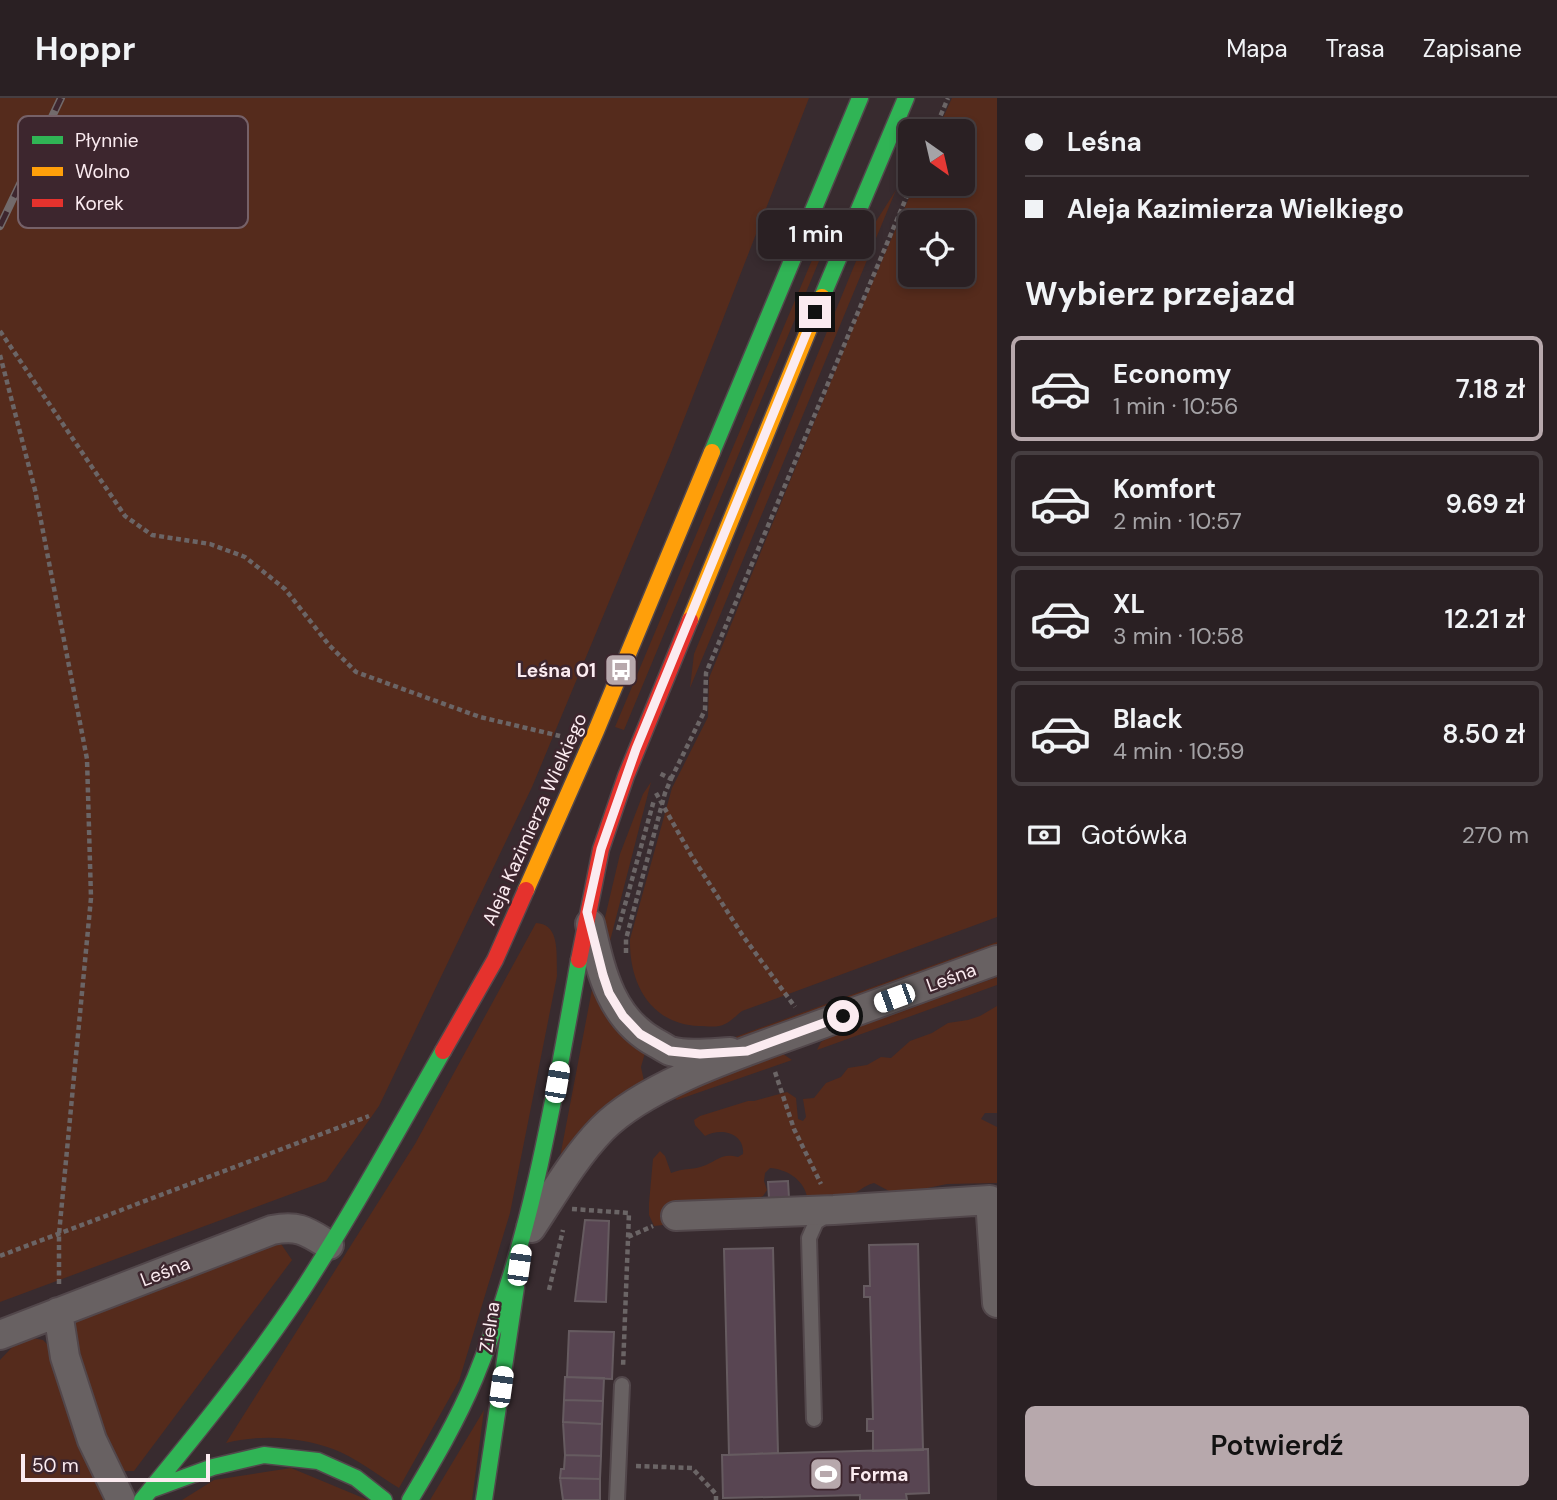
<!DOCTYPE html>
<html lang="pl">
<meta charset="utf-8">
<style>
:root{--surface:#2a2023;--page:#362d30;--text:#f1f3f6;--muted:#a5a3a6;--line:#463e41;--accent:#b7a8ac}
body{margin:0;font-family:"DM Sans",sans-serif;background:var(--page);color:var(--text);height:100vh;display:flex;flex-direction:column;font-size:26px;white-space:nowrap}
*{box-sizing:border-box;margin:0}
p{font-size:23px;color:var(--muted)}
.icon{flex:none;width:38px;height:38px;fill:none;stroke:currentColor;stroke-width:2;stroke-linecap:round;stroke-linejoin:round}
.map{position:relative;flex:1;overflow:hidden}
.details{display:flex;flex-direction:column;background:var(--surface);width:560px}
.details>*{flex:none}
.guide{display:grid;align-content:center;height:154px;padding:0 28px;background:var(--surface)}
.needle{width:46px;rotate:146deg}
.buttons{position:absolute;left:898px;top:21px;display:grid;gap:14px}
.buttons a{display:grid;place-items:center;width:77px;height:77px;border-radius:10px;background:var(--surface);box-shadow:0 4px 10px #0003,0 0 0 2px var(--line);font-size:35px}
.scale{position:absolute;left:21px;bottom:18px;width:189px;box-sizing:border-box;padding-left:7px;border:4px solid #fbebf0;border-top:0;font-size:19px;line-height:24px;white-space:nowrap;color:#fbebf0;-webkit-text-stroke:5px #3d262e;paint-order:stroke}
.end{position:absolute;width:32px;height:32px;margin:-16px;border:9px solid #fbebf0;background:#111;box-shadow:0 0 0 4px #111}
.from{border-radius:50%}
.bubble{position:absolute;height:49px;border-radius:10px;background:var(--surface);box-shadow:0 4px 10px #0003,0 0 0 2px var(--line);font-size:23px;font-weight:600;line-height:49px;text-align:center}
.car{position:absolute;width:21px;height:42px;margin:-21px -10px;border-radius:9px;box-shadow:0 0 5px 2px #0007;background:linear-gradient(#fff 24%,#345 0 40%,#fff 0 76%,#345 0 86%,#fff 0)}
.guide b{display:flex;align-items:center;gap:24px;height:66px;font-size:26px}
.guide b+b{border-top:2px solid var(--line)}
.guide i{width:18px;height:18px;background:var(--text)}
ul{padding:0;list-style:none}
li{display:flex;align-items:center;gap:21px;height:105px;margin:0 14px 10px;padding:0 14px;border:4px solid var(--line);border-radius:10px}
li div{flex:1}
li b{display:block;font-size:26px}
li em{font-style:normal;font-weight:600}
li.active{border-color:var(--accent)}
li>.icon{width:63px;height:63px;stroke-width:1.5}
h2{padding:0 28px;font-size:32px;line-height:84px}
.pay{display:flex;align-items:center;gap:18px;height:77px;padding:0 28px;font-size:26px}
.pay p{margin-inline-start:auto}
.button{display:flex;gap:14px;margin-top:auto;padding:14px 28px}
.button a{flex:1;height:80px;border-radius:10px;background:var(--accent);color:#111;font-size:28px;font-weight:600;line-height:80px;text-align:center}
header{display:flex;align-items:center;gap:42px;box-sizing:border-box;height:98px;padding:0 35px;background:var(--surface);border-bottom:2px solid var(--line)}
header strong{font-size:33px}
nav{display:flex;gap:38px;margin-inline-start:auto;font-size:24px}
main{display:flex;flex:1;min-height:0}
.map>svg:first-child{display:block}
</style>
<header>
<strong>Hoppr</strong>
<nav><a>Mapa</a><a>Trasa</a><a>Zapisane</a></nav>
</header>
<main>
<div class="map">
<svg width="997" height="1402" viewBox="0 0 997 1402">
<rect width="100%" height="100%" fill="#382b2f"/>
<path fill="#552b1c" fill-rule="evenodd" d="M0,0H809L670,357L532,689L379,1008L326,1083L0,1204Z
M952,0H997V819L742,913C737,917 731,923 725,926C718,930 707,928 699,928C650,926 629,885 630,841L672,690L708,619L709,580L857,220L915,86H962V33H937ZM910,124H962V177H910Z
M896,92L690,590L694,556L866,139Z
M823,136L829,139L624,632L615,629Z
M651,684L610,843L612,873L602,832L620,756L643,696Z
M536,825C561,826 556,858 557,878L510,1115L459,1283L399,1390C379,1378 355,1359 333,1351C301,1339 260,1336 226,1345L415,1046Z
M997,844V848L759,935L726,946H693L710,941L727,942Z
M997,879V887L817,952L821,944L830,939Z
M594,881L646,951L641,969L645,988L557,1075Z
M997,908V1015H985L981,1021L997,1029V1085L947,1086L908,1094L889,1093L874,1085C862,1088 858,1095 848,1099C835,1104 820,1100 807,1098C803,1081 786,1071 770,1070L765,1075L764,1083L767,1092L763,1098L754,1102L665,1121L663,1127L654,1128L649,1117V1105L653,1061L660,1053L665,1058L671,1075C683,1070 695,1072 706,1067C719,1061 723,1055 738,1059L743,1056C745,1035 721,1029 705,1038L695,1027L694,1022L700,1018L748,1003H754L787,994L796,1000L798,1021L803,1023L806,1019L803,1001L814,1000L826,985L841,979L848,970L867,967L881,959L891,960L910,943L932,935L948,925L968,922L980,918Z
M783,956L792,962L677,1002L669,996Z
M277,1140L292,1162L134,1373H122L102,1342L68,1230L86,1211Z
M28,1239L43,1242L53,1252L100,1382L105,1402H0V1262L17,1244Z
M484,1312L472,1402H430Z
M291,1370L368,1402H182L214,1382Z"/>
<path fill="#584552" stroke="#665b60" stroke-width="2" d="M788,1083L789,1100H769L768,1084Z
M585,1122L609,1123L606,1204L575,1203Z
M918,1146L923,1352L873,1353V1333H867V1321H873L870,1199H864V1188H870L869,1147Z
M773,1150L778,1355L729,1357L724,1151Z
M569,1233L614,1234L612,1281L567,1279Z
M565,1279L604,1280L603,1303L564,1302Z
M564,1302L603,1303L602,1326L563,1324Z
M563,1324L602,1326L601,1358L565,1357Z
M928,1351L929,1395L906,1396L907,1402H860V1397L723,1400L722,1357Z
M565,1357L601,1358L600,1381L560,1380L561,1371H564Z
M560,1380L600,1381V1402H563Z"/>
<g fill="none" stroke-linecap="round" stroke-linejoin="round">
<defs>
<path id="lane" d="M814,1321L809,1140L816,1124L827,1117
M617,1402L622,1287"/>
<path id="street" d="M590,826C601,873 610,920 656,945C660,947 666,951 670,953C689,958 711,955 730,954
M676,1118L834,1112L990,1102L997,1205
M531,1130C553,1097 574,1060 602,1031C645,987 739,956 797,935C864,911 930,886 997,862
M58,1214L65,1259L92,1342L121,1402
M0,1237L272,1132C299,1127 306,1133 329,1147"/>
<path id="fast" d="M822,199L906,0
M712,354L860,0
M150,1392L213,1369L264,1357L318,1363L356,1380L384,1402
M142,1402C198,1334 254,1265 303,1191C353,1114 397,1033 443,953
M410,1402C434,1362 457,1323 475,1280C530,1146 554,1003 579,862
M484,1402L516,1189"/>
<path id="slow" d="M690,522L822,199
M526,792L596,633L712,354"/>
<path id="jam" d="M579,862L601,751L626,678L690,522
M443,953L495,862L526,792"/>
</defs>
<use href="#lane" stroke="#52474b" stroke-width="18"/>
<use href="#street" stroke="#52474b" stroke-width="32"/>
<use href="#fast" stroke="#52474b" stroke-width="19"/>
<use href="#slow" stroke="#52474b" stroke-width="19"/>
<use href="#jam" stroke="#52474b" stroke-width="19"/>
<path stroke="#6b6566" stroke-width="4.5" stroke-dasharray="5 3.5" stroke-linecap="butt" d="M934,33L948,0
M0,233L125,418L152,437L210,446L245,459L285,491L329,547L356,574L480,619L560,638
M0,257L35,392L87,661L91,800L59,1136V1186
M671,681L705,612L706,575L912,86
M656,695L691,757L743,838L795,909
M618,832L654,702
M626,855V841L665,695L671,681L659,675
M775,974L794,1031L821,1086
M572,1111L629,1115L623,1270
M628,1139L653,1128
M0,1158L369,1018
M549,1192L563,1132
M636,1368L692,1370L716,1396V1402"/>
<use href="#lane" stroke="#686162" stroke-width="14"/>
<use href="#street" stroke="#686162" stroke-width="28"/>
<use href="#fast" stroke="#30b455" stroke-width="16"/>
<use href="#slow" stroke="#ff9f0a" stroke-width="16"/>
<use href="#jam" stroke="#e5322d" stroke-width="16"/>
<defs>
<path id="rail" d="M0,128L61,0"/>
</defs>
<use href="#rail" stroke="#726a6b" stroke-width="8"/>
<use href="#rail" stroke="#3d262e" stroke-width="5" stroke-dasharray="16" stroke-linecap="butt"/>
</g>
<g fill="none" stroke-linecap="round" stroke-linejoin="round">
<path stroke="#fbebf0" stroke-width="9" d="M815,214L636,651L601,751L587,814L603,877L609,895L623,918L640,936L670,953L700,956L747,953L843,918"/>
</g>
<defs>
<symbol id="bus-square" viewBox="-11 -11 22 22"><rect x="-9" y="-9" width="18" height="18" rx="4" fill="#b7a8ac" stroke="#3d262e"/><path d="M-5-6H5V4H4V6H2V4H-2V6H-4V4H-5ZM-3.5-4V0h7V-4ZM-3.5 1.2v1.5H-2V1.2ZM2 1.2v1.5H3.5V1.2Z" fill="#fff"/></symbol>
<symbol id="stadium-square" viewBox="-11 -11 22 22"><rect x="-9" y="-9" width="18" height="18" rx="4" fill="#b7a8ac" stroke="#3d262e"/><path d="M0-5a6.5 5 0 1 0 0 10a6.5 5 0 1 0 0-10ZM-3.5-1.8h7v3.6h-7Z" fill="#fff"/></symbol>
</defs>
<g fill-rule="evenodd">
<use href="#bus-square" x="602" y="553" width="38" height="38"/>
<use href="#stadium-square" x="807" y="1357" width="38" height="38"/>
</g>
<g text-anchor="middle" stroke-width="5" stroke-linejoin="round" paint-order="stroke">
<g font-size="19" font-weight="bold" fill="#fbebf0" stroke="#3d262e" text-anchor="end">
<text x="596" y="579">Leśna 01</text>
<text x="850" y="1383" text-anchor="start">Forma</text>
</g>
<g font-size="19" fill="#fbebf0" stroke="#3d262e">
<text transform="translate(534 721) rotate(-66)" y="7">Aleja Kazimierza Wielkiego</text>
<text transform="translate(951 879) rotate(-20)" y="7">Leśna</text>
<text transform="translate(165 1173) rotate(-21)" y="7">Leśna</text>
<text transform="translate(489 1229) rotate(-82)" y="7">Zielna</text>
</g>
</g>
<rect x="18" y="18" width="230" height="112" rx="10" fill="#3d262e" stroke="#766168" stroke-width="2"/>
<rect x="32" y="38" width="31" height="8" fill="#30b455"/>
<rect x="32" y="69" width="31" height="9" fill="#ff9f0a"/>
<rect x="32" y="101" width="31" height="8" fill="#e5322d"/>
<g font-size="19" fill="#fbebf0">
<text x="75" y="49">Płynnie</text>
<text x="75" y="80">Wolno</text>
<text x="75" y="112">Korek</text>
</g>
</svg>
<div class="buttons">
<a><svg class="needle" viewBox="-14 -14 28 28"><path d="M0-13l5 13h-10z" fill="#e53935"/><path d="M0 13l5-13h-10z" fill="#a5a3a6"/></svg></a>
<a><svg class="icon" aria-label="locate" viewBox="0 0 24 24"><circle cx="12" cy="12" r="6"/><path d="M12 2v4M12 18v4M2 12h4M18 12h4"/></svg></a>
</div>
<div class="scale">50 m</div>
<i class="end from" style="left:843px;top:918px"></i>
<i class="end" style="left:815px;top:214px"></i>
<div class="bubble" style="left:758px;top:112px;width:116px">1 min</div>
<i class="car" style="left:894px;top:900px;rotate:250deg"></i>
<i class="car" style="left:557px;top:984px;rotate:10deg"></i>
<i class="car" style="left:519px;top:1167px;rotate:8deg"></i>
<i class="car" style="left:501px;top:1289px;rotate:8deg"></i>
</div>
<section class="details">
<div class="guide">
<b><i class="from"></i>Leśna</b>
<b><i></i>Aleja Kazimierza Wielkiego</b>
</div>
<h2>Wybierz przejazd</h2>
<ul>
<li class="active"><svg class="icon" aria-label="car" viewBox="0 0 24 24"><path d="M5 17H2v-5l4-1 3-4h7l3 4 3 1v5h-3M9 17h6M6 11h13"/><circle cx="7" cy="17" r="2"/><circle cx="17" cy="17" r="2"/></svg><div><b>Economy</b><p>1 min · 10:56</p></div><em>7.18 zł</em></li>
<li><svg class="icon" aria-label="car" viewBox="0 0 24 24"><path d="M5 17H2v-5l4-1 3-4h7l3 4 3 1v5h-3M9 17h6M6 11h13"/><circle cx="7" cy="17" r="2"/><circle cx="17" cy="17" r="2"/></svg><div><b>Komfort</b><p>2 min · 10:57</p></div><em>9.69 zł</em></li>
<li><svg class="icon" aria-label="car" viewBox="0 0 24 24"><path d="M5 17H2v-5l4-1 3-4h7l3 4 3 1v5h-3M9 17h6M6 11h13"/><circle cx="7" cy="17" r="2"/><circle cx="17" cy="17" r="2"/></svg><div><b>XL</b><p>3 min · 10:58</p></div><em>12.21 zł</em></li>
<li><svg class="icon" aria-label="car" viewBox="0 0 24 24"><path d="M5 17H2v-5l4-1 3-4h7l3 4 3 1v5h-3M9 17h6M6 11h13"/><circle cx="7" cy="17" r="2"/><circle cx="17" cy="17" r="2"/></svg><div><b>Black</b><p>4 min · 10:59</p></div><em>8.50 zł</em></li>
</ul>
<div class="pay"><svg class="icon" aria-label="cash" viewBox="0 0 24 24"><path d="M3 7h18v10H3z"/><circle cx="12" cy="12" r="2"/></svg>Gotówka<p>270 m</p></div>
<div class="button"><a>Potwierdź</a></div>
</section>
</main>
